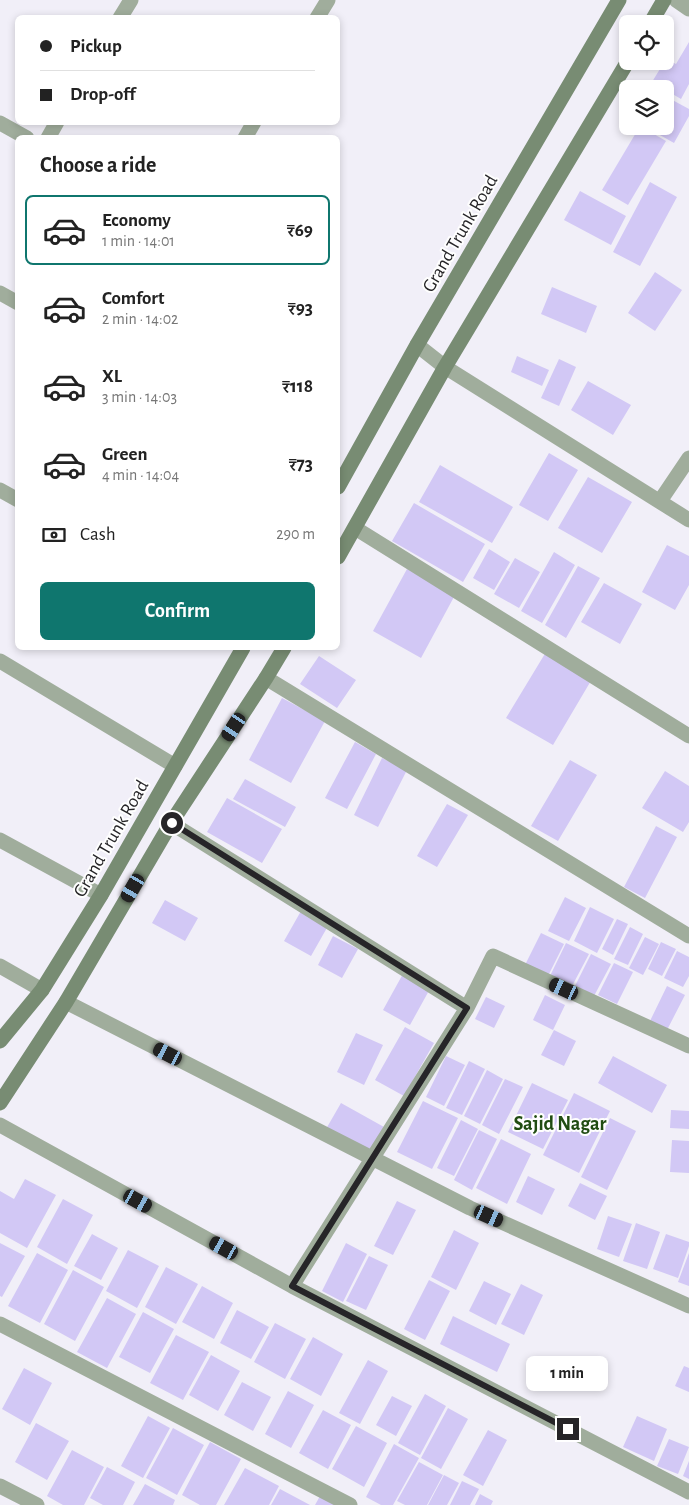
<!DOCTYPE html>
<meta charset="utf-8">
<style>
:root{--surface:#fff;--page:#f6f6f6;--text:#222;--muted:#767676;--line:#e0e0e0;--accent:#0f766e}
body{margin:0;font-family:"Alegreya Sans",sans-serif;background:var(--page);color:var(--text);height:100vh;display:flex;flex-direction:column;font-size:19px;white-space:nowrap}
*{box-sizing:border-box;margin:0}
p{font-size:16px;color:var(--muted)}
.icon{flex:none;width:28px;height:28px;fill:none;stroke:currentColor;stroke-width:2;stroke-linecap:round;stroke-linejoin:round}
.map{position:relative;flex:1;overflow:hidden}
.details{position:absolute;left:15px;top:135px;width:325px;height:515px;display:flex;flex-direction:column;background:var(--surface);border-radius:8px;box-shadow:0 2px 8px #0003}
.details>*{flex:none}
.top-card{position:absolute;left:15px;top:15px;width:325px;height:110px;border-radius:8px;box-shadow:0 2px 8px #0003;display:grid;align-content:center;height:110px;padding:0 25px;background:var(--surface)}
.controls{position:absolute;left:619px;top:15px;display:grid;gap:10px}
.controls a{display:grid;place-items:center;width:55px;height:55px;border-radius:8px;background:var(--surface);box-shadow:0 2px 8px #0003;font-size:25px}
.end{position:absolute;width:22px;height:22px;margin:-11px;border:6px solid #262528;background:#fff;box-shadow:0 0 0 2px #fff}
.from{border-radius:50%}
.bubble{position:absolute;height:35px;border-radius:8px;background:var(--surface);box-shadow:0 2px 8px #0003;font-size:16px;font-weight:700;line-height:35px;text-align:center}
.car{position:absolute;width:15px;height:30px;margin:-15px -8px;border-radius:6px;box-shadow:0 0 4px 1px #0007;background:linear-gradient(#222 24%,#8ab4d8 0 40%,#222 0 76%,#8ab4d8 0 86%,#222 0)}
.top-card b{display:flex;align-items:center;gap:18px;height:48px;font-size:19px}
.top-card b+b{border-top:1px solid var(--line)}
.top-card i{width:12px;height:12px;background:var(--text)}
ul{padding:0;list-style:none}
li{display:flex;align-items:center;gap:15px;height:70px;margin:0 10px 8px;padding:0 15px;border:2px solid transparent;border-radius:8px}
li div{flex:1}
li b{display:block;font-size:19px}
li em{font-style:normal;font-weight:700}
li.current{border-color:var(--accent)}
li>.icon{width:45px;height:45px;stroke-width:1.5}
h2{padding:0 25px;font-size:22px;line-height:60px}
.pay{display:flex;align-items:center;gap:12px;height:55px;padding:0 25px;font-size:19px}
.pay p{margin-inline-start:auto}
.button{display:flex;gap:10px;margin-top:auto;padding:10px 25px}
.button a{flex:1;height:58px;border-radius:8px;background:var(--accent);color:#fff;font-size:20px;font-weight:700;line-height:58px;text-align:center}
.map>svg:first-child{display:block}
</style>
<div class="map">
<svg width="689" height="1505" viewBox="0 0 689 1505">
<rect width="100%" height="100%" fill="#f1eff8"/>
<path fill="#d2c8f5" d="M689,42V84L681,99L652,82L666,59L676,64Z
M665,96L689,109V116L674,143L644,126H665Z
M640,126L666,141L628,205L602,190Z
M650,182L677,197L640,266L613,252Z
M580,191L626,216L611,245L564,220Z
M655,272L682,290L655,331L628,313Z
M552,287L597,306L586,333L541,314Z
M517,356L549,370L542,386L511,372Z
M559,359L576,367L559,406L541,398Z
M588,381L631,405L613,435L571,410Z
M549,453L578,470L548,521L519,505Z
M440,465L513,507L492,543L419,502Z
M588,477L632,502L602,553L558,528Z
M414,503L485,544L463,582L392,541Z
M667,545L689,556V585L675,610L642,592Z
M489,549L510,562L494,590L473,578Z
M554,552L575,565L542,623L521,611Z
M515,558L540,572L519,608L494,594Z
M578,566L600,578L566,638L545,625Z
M407,569L455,595L421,658L373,631Z
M604,583L642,604L620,644L581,622Z
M546,652L592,679L553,745L506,718Z
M319,656L356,680L337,708L300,684Z
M282,698L325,721L291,783L249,760Z
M355,742L376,754L347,809L325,798Z
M382,758L407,770L378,827L354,815Z
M570,760L597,775L558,841L531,826Z
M665,771L689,786V822L683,832L642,808Z
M245,779L296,807L285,827L233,799Z
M227,798L282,829L262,863L207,832Z
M447,804L468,815L437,867L417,856Z
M656,826L677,837L645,898L624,887Z
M565,897L586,908L569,941L548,931Z
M165,900L198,918L185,941L152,923Z
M590,907L614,919L597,953L574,941Z
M301,911L328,926L311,956L284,941Z
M617,919L628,924L613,955L602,949Z
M630,927L643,934L628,965L614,959Z
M541,933L564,944L547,978L524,967Z
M333,936L358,949L342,978L318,965Z
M645,937L659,944L643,975L629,968Z
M661,942L676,949L662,976L648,969Z
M566,943L589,954L571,988L549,978Z
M677,951L689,957V976L683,987L664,978Z
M591,954L611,964L594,996L575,986Z
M614,963L633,972L617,1004L598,995Z
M404,972L431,987L410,1025L383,1010Z
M667,986L685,995L667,1030L650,1021Z
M545,995L565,1005L553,1030L533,1020Z
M486,997L505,1006L494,1028L475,1019Z
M405,1027L434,1043L404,1096L375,1080Z
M554,1030L576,1041L564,1066L541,1055Z
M356,1033L383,1045L364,1085L337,1072Z
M446,1056L465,1065L444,1106L426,1097Z
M613,1056L667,1085L652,1113L598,1083Z
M469,1061L485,1069L462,1115L446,1108Z
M487,1070L503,1079L480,1124L464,1116Z
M505,1079L523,1087L499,1134L482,1125Z
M532,1083L568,1100L543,1149L508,1132Z
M574,1093L610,1111L579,1173L543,1155Z
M423,1101L458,1118L432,1169L397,1152Z
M341,1103L384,1127L369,1154L326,1129Z
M671,1110L689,1111V1129L670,1128Z
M610,1118L636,1131L607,1190L581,1177Z
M461,1120L478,1129L454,1176L437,1168Z
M479,1130L497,1139L472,1190L454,1180Z
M501,1139L531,1154L507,1204L476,1188Z
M672,1140L689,1141V1173L670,1172Z
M528,1176L555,1189L542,1215L516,1202Z
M25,1179L56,1195L27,1248L0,1233V1191L14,1199Z
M580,1183L607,1196L595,1220L568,1206Z
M63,1199L93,1215L67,1264L37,1247Z
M397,1201L416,1210L393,1255L374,1246Z
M608,1216L632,1224L619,1257L597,1249Z
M636,1223L660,1232L647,1269L623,1261Z
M454,1230L479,1243L456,1290L431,1277Z
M92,1234L118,1248L101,1280L74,1266Z
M666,1234L689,1242V1246L678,1278L653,1269Z
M0,1243L25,1256L2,1297L0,1296Z
M346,1243L367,1254L343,1302L322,1291Z
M128,1250L159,1266L137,1308L106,1291Z
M37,1253L68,1270L40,1323L8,1306Z
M689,1253V1286L678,1282Z
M369,1256L388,1265L366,1310L346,1301Z
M166,1267L198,1284L176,1324L145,1307Z
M73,1270L104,1287L75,1341L44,1324Z
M429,1280L450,1291L425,1340L404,1329Z
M484,1281L511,1294L496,1325L469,1311Z
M521,1284L543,1295L524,1335L501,1324Z
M202,1286L233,1303L214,1339L182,1322Z
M107,1298L136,1314L107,1368L77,1352Z
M237,1310L269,1327L251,1359L220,1343Z
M143,1312L174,1329L150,1373L119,1357Z
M453,1316L510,1344L497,1372L440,1344Z
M275,1323L306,1339L285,1379L254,1362Z
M176,1335L209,1352L183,1400L150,1383Z
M313,1337L343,1354L321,1396L290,1379Z
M211,1355L240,1371L218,1411L189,1395Z
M368,1360L388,1371L360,1424L339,1413Z
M684,1366L689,1368V1392L675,1386Z
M24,1368L52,1383L30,1425L2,1409Z
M242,1382L271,1397L253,1431L224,1415Z
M288,1391L314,1405L291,1448L265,1434Z
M425,1394L446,1406L420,1455L398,1443Z
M392,1396L412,1406L396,1436L376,1425Z
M448,1408L468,1419L441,1469L421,1458Z
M323,1410L351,1425L328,1469L299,1453Z
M148,1416L170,1428L143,1478L121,1466Z
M637,1416L667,1429L654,1461L623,1447Z
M36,1423L69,1441L47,1480L15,1462Z
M356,1426L387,1443L364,1487L332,1469Z
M173,1428L204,1445L177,1495L146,1478Z
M488,1430L507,1440L483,1486L463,1475Z
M669,1439L689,1447L678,1474L657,1466Z
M210,1442L241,1459L216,1505H200L182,1495Z
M394,1444L419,1458L393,1505H381L366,1497Z
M72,1450L104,1467L84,1505H63L47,1496Z
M689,1461V1479L683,1476Z
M419,1462L443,1475L427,1505H405L397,1501Z
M107,1467L135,1482L123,1505H103L90,1498Z
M245,1468L279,1486L269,1505H224Z
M444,1475L459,1483L447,1505H428Z
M462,1481L479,1489L470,1505H450Z
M145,1484L175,1500L173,1505H133Z
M280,1489L310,1505H271Z
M480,1494L493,1501L491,1505H475Z
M320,1496L337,1505H315Z"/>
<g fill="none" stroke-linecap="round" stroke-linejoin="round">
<path stroke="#a0ad9c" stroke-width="15" d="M676,0L689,9
M120,18L131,0
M317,18L328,0
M0,123L27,138
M48,138L57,122
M245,138L254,122
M0,293L18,303
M417,345L445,367L689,520
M0,490L18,500
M660,501L689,458
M355,528L689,736
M0,661L175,766
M266,678L689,936
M171,823L467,1008L292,1286
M0,840L101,895
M0,966L42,990
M66,1002L470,1208L689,1306
M467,1008L493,956L689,1046
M0,1125L292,1286L689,1492
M0,1324L350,1505
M0,1486L37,1505"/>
<path stroke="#788c73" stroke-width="15" d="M650,24L664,0
M338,487L417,345L619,0
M338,557L445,367L628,61
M0,1041L42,990L101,895L243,648
M0,1103L66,1002L171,823L266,678L284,648"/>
</g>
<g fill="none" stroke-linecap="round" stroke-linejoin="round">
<path stroke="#262528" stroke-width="6" d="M172,823L467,1008L292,1286L568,1429"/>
</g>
<g text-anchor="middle" stroke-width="4" stroke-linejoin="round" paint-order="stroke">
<g font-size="19" fill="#262528" stroke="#fefefe">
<text transform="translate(459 233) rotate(-60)" y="7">Grand Trunk Road</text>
<text transform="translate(110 838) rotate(-60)" y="7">Grand Trunk Road</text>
</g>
<g font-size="20" font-weight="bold" fill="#204c12" stroke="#fefefe">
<text x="560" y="1130">Sajid Nagar</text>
</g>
</g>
</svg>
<div class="controls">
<a><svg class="icon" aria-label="locate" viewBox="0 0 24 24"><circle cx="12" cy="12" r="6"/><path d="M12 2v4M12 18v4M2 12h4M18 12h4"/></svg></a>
<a><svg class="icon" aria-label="layers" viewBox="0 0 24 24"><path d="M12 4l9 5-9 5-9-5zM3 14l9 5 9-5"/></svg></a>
</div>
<i class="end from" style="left:172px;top:823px"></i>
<i class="end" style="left:568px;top:1429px"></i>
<div class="bubble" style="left:526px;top:1356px;width:82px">1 min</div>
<i class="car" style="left:234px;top:727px;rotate:213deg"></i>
<i class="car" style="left:133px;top:888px;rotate:210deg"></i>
<i class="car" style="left:564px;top:989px;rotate:295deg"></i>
<i class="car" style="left:168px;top:1054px;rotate:297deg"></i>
<i class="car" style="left:138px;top:1201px;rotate:119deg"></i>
<i class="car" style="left:489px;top:1216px;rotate:114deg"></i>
<i class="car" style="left:224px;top:1248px;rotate:299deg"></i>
<div class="top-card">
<b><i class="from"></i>Pickup</b>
<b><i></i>Drop-off</b>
</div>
<section class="details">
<h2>Choose a ride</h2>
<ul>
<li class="current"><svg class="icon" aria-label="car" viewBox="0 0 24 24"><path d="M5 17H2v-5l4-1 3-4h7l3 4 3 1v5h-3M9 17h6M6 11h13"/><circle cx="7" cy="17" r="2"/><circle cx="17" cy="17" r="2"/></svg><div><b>Economy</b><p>1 min · 14:01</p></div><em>₹69</em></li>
<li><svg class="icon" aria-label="car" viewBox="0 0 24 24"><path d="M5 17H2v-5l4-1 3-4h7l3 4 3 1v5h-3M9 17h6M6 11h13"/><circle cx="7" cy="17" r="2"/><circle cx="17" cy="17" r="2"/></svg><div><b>Comfort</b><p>2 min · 14:02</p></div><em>₹93</em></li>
<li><svg class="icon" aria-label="car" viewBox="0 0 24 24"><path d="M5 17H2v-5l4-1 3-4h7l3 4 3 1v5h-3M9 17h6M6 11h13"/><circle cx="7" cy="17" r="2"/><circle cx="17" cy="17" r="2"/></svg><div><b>XL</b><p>3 min · 14:03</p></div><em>₹118</em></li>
<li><svg class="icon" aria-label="car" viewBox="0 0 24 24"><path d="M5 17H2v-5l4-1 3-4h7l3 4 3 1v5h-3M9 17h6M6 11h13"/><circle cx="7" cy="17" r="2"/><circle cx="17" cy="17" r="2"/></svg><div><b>Green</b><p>4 min · 14:04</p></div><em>₹73</em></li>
</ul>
<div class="pay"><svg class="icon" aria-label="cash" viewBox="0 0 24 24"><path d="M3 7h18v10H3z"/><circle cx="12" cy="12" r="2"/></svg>Cash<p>290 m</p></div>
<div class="button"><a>Confirm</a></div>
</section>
</div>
